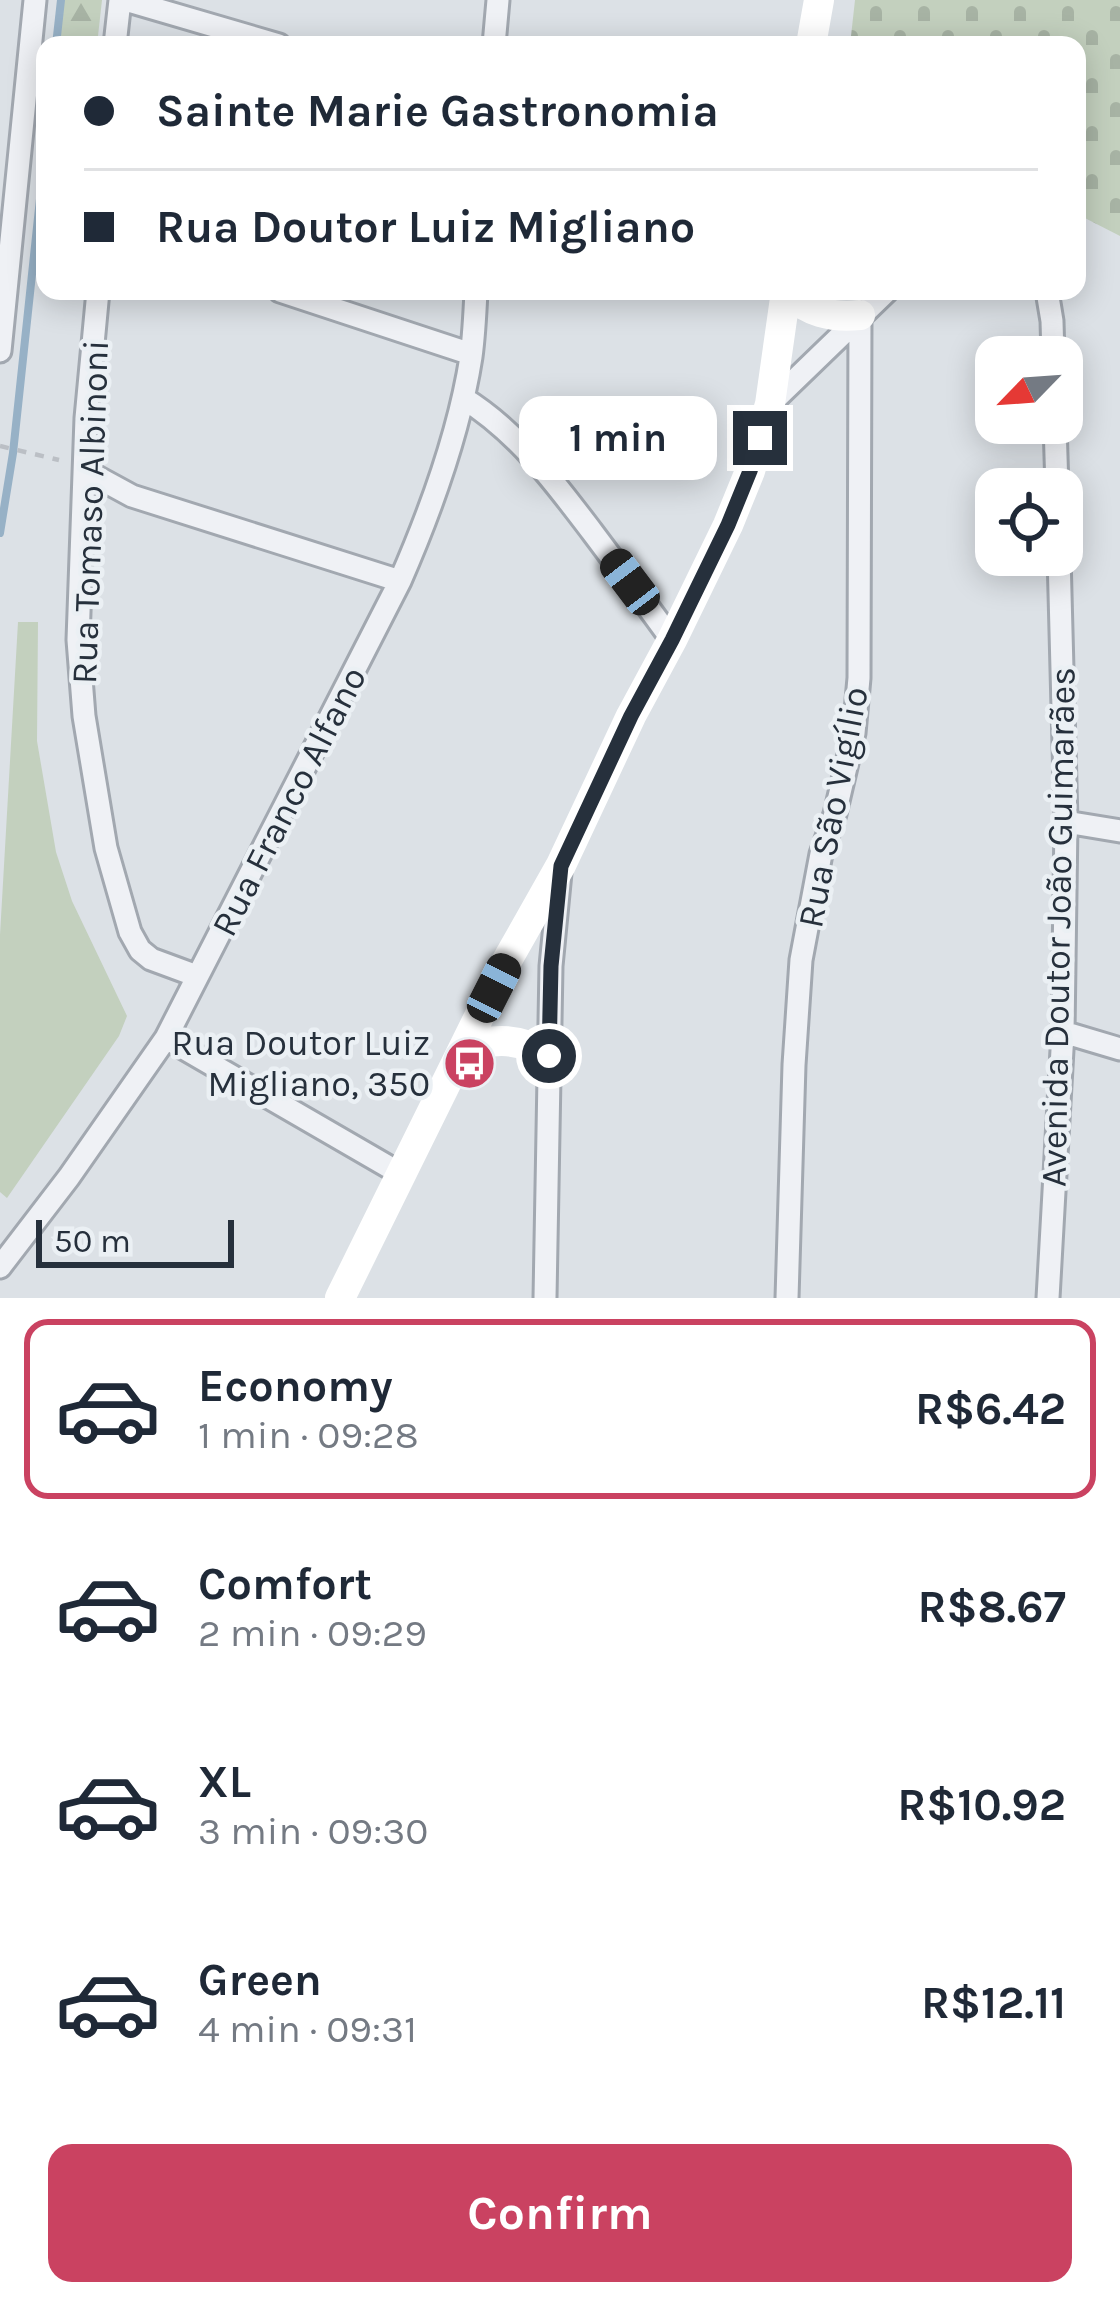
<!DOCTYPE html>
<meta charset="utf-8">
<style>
:root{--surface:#fff;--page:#f6f6f7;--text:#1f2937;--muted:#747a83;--line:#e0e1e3;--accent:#ca4261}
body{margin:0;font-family:Karla,sans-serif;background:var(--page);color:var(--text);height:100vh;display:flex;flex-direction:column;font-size:45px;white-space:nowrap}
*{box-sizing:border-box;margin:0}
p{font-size:39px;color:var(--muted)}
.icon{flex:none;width:66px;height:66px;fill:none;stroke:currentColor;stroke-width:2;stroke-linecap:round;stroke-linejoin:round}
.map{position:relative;height:1298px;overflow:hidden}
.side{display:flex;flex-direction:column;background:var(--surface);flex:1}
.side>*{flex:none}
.banner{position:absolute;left:36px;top:36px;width:1050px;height:264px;border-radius:24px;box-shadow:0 6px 30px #0003;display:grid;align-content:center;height:264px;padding:0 48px;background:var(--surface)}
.needle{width:78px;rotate:245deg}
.fabs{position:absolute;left:975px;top:336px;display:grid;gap:24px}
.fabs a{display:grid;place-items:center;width:108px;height:108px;border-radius:24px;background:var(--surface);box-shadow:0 6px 30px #0003;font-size:60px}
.scale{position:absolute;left:36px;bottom:30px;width:198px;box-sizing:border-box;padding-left:12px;border:6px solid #26303c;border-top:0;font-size:33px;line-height:42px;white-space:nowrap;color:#26303c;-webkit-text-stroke:9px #ebf0f4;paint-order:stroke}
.end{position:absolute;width:54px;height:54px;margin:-27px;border:15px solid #26303c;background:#fff;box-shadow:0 0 0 6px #fff}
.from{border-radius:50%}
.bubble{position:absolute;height:84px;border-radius:24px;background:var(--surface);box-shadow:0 6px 30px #0003;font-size:39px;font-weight:700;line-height:84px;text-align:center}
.car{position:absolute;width:36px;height:72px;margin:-36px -18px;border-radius:15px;box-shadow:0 0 9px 3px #0007;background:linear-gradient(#222 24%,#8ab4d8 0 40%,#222 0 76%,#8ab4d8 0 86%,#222 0)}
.banner b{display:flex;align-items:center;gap:42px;height:114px;font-size:45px}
.banner b+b{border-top:3px solid var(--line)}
.banner i{width:30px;height:30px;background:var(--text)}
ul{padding:21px 0 0;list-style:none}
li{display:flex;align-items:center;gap:36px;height:180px;margin:0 24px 18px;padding:0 24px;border:6px solid transparent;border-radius:24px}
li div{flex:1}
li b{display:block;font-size:45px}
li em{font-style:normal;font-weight:700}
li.active{border-color:var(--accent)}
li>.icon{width:108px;height:108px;stroke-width:1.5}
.primary-button{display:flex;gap:24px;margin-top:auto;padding:24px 48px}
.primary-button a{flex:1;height:138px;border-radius:24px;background:var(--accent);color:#fff;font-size:48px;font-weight:700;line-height:138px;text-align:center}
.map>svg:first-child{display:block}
</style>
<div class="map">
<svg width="1120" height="1298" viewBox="0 0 1120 1298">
<defs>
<pattern id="forest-firs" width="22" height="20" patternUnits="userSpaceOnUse" patternTransform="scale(3)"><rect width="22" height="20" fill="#c3d0be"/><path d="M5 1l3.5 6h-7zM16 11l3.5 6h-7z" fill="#a7b3a4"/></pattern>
<pattern id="cemetery-stones" width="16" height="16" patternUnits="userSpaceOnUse" patternTransform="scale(3)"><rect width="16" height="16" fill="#c3d0be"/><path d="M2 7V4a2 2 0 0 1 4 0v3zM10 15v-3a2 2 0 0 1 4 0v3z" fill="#a7b3a4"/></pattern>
</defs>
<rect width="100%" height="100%" fill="#dce1e6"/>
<path fill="url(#forest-firs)" d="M63,0H102L97,45H56Z"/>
<path fill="url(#cemetery-stones)" d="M855,0H1120V236L1077,214V45H850Z"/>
<path fill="#c3d0be" d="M18,622H38L37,741L56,852L72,901L127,1016L119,1036L7,1198L0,1192V935Z"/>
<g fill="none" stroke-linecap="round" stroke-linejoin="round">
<path stroke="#97b1c6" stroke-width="8" d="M56,45L61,0
M0,533L13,453L45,152"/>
<defs>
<path id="minor" d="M125,0L279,45
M115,45L120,0
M494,45L498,0
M98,291L86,418L78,640L84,716L106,848L130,932L140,950L151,959L197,976
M280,291L471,354
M1047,291L1052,321L1053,357
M0,351L35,0
M463,398C518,432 555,483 593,533C620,569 646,604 672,640
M770,404L887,291
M1055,423L1057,489
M86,471L132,496L400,581
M1066,822L1120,831
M1063,1032L1120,1049
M166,1038L401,1174
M0,1267L69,1177L166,1038L400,581C431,510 459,434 471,357C474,335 475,313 476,291
M545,1298L551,966L560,873
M787,1298L794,1065L801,960L821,854L835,814L854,733L859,678L860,315
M1048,1298L1063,1032L1066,822L1059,555"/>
</defs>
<use href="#minor" stroke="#a2a8b0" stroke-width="27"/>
<path stroke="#bbbfc5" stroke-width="4.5" stroke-dasharray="9 9" stroke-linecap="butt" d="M0,446L59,460"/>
<use href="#minor" stroke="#eff1f5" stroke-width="21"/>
<path stroke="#fff" stroke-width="30" d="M811,45L819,0
M786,292C808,312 831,318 860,315
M463,1049C494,1037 521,1038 549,1056
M340,1298L505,964L561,865L631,716L672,640L728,525L750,471L770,404L786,291"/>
</g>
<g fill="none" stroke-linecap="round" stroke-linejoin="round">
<path stroke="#26303c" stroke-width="15" d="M549,1056L551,966L561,866L631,716L672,640L728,525L750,471L760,438"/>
</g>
<defs>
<symbol id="bus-disc" viewBox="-11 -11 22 22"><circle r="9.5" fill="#ca4261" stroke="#ebf0f4"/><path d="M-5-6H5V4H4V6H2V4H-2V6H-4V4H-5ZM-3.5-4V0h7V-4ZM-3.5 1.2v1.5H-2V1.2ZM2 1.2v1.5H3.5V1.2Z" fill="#fff"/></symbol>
</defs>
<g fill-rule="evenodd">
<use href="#bus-disc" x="440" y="1034" width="59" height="59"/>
</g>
<g text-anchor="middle" stroke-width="9" stroke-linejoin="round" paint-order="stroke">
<g font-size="36" fill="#26303c" stroke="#ebf0f4">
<text transform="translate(89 512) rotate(-88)" y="13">Rua Tomaso Albinoni</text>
<text transform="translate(288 801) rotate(-63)" y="13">Rua Franco Alfano</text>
<text transform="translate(832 807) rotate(-79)" y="13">Rua São Vigílio</text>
<text transform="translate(1057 927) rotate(-89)" y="13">Avenida Doutor João Guimarães</text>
</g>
<g font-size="36" fill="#26303c" stroke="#ebf0f4" text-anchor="end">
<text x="430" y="1055">Rua Doutor Luiz<tspan x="430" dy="41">Migliano, 350</tspan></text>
</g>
</g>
</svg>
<div class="fabs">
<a><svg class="needle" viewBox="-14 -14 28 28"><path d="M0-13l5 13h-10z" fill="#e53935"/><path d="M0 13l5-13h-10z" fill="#747a83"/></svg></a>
<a><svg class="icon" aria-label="locate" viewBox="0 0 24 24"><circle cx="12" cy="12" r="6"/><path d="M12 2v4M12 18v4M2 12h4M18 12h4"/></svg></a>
</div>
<div class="scale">50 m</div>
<i class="end from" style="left:549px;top:1056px"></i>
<i class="end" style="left:760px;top:438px"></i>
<div class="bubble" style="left:519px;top:396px;width:198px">1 min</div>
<i class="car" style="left:630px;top:582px;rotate:323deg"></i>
<i class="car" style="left:494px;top:988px;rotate:27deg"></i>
<div class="banner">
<b><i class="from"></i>Sainte Marie Gastronomia</b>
<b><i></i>Rua Doutor Luiz Migliano</b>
</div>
</div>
<section class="side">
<ul>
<li class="active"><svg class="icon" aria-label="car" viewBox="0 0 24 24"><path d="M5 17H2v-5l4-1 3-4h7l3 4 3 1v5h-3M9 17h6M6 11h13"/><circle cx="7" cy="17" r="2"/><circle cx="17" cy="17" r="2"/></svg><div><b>Economy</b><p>1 min · 09:28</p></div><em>R$6.42</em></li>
<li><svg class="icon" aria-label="car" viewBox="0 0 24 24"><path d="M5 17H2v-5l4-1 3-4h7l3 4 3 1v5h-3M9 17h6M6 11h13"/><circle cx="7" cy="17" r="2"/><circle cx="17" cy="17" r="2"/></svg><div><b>Comfort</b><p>2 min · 09:29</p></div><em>R$8.67</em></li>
<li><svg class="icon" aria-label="car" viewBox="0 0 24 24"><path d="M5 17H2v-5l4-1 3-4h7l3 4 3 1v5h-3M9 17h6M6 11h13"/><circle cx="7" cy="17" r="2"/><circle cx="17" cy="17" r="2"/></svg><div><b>XL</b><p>3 min · 09:30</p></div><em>R$10.92</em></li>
<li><svg class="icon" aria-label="car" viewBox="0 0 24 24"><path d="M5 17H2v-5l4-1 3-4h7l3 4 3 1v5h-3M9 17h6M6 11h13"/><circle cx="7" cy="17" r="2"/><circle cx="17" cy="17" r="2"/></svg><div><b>Green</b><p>4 min · 09:31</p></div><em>R$12.11</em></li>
</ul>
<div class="primary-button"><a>Confirm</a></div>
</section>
